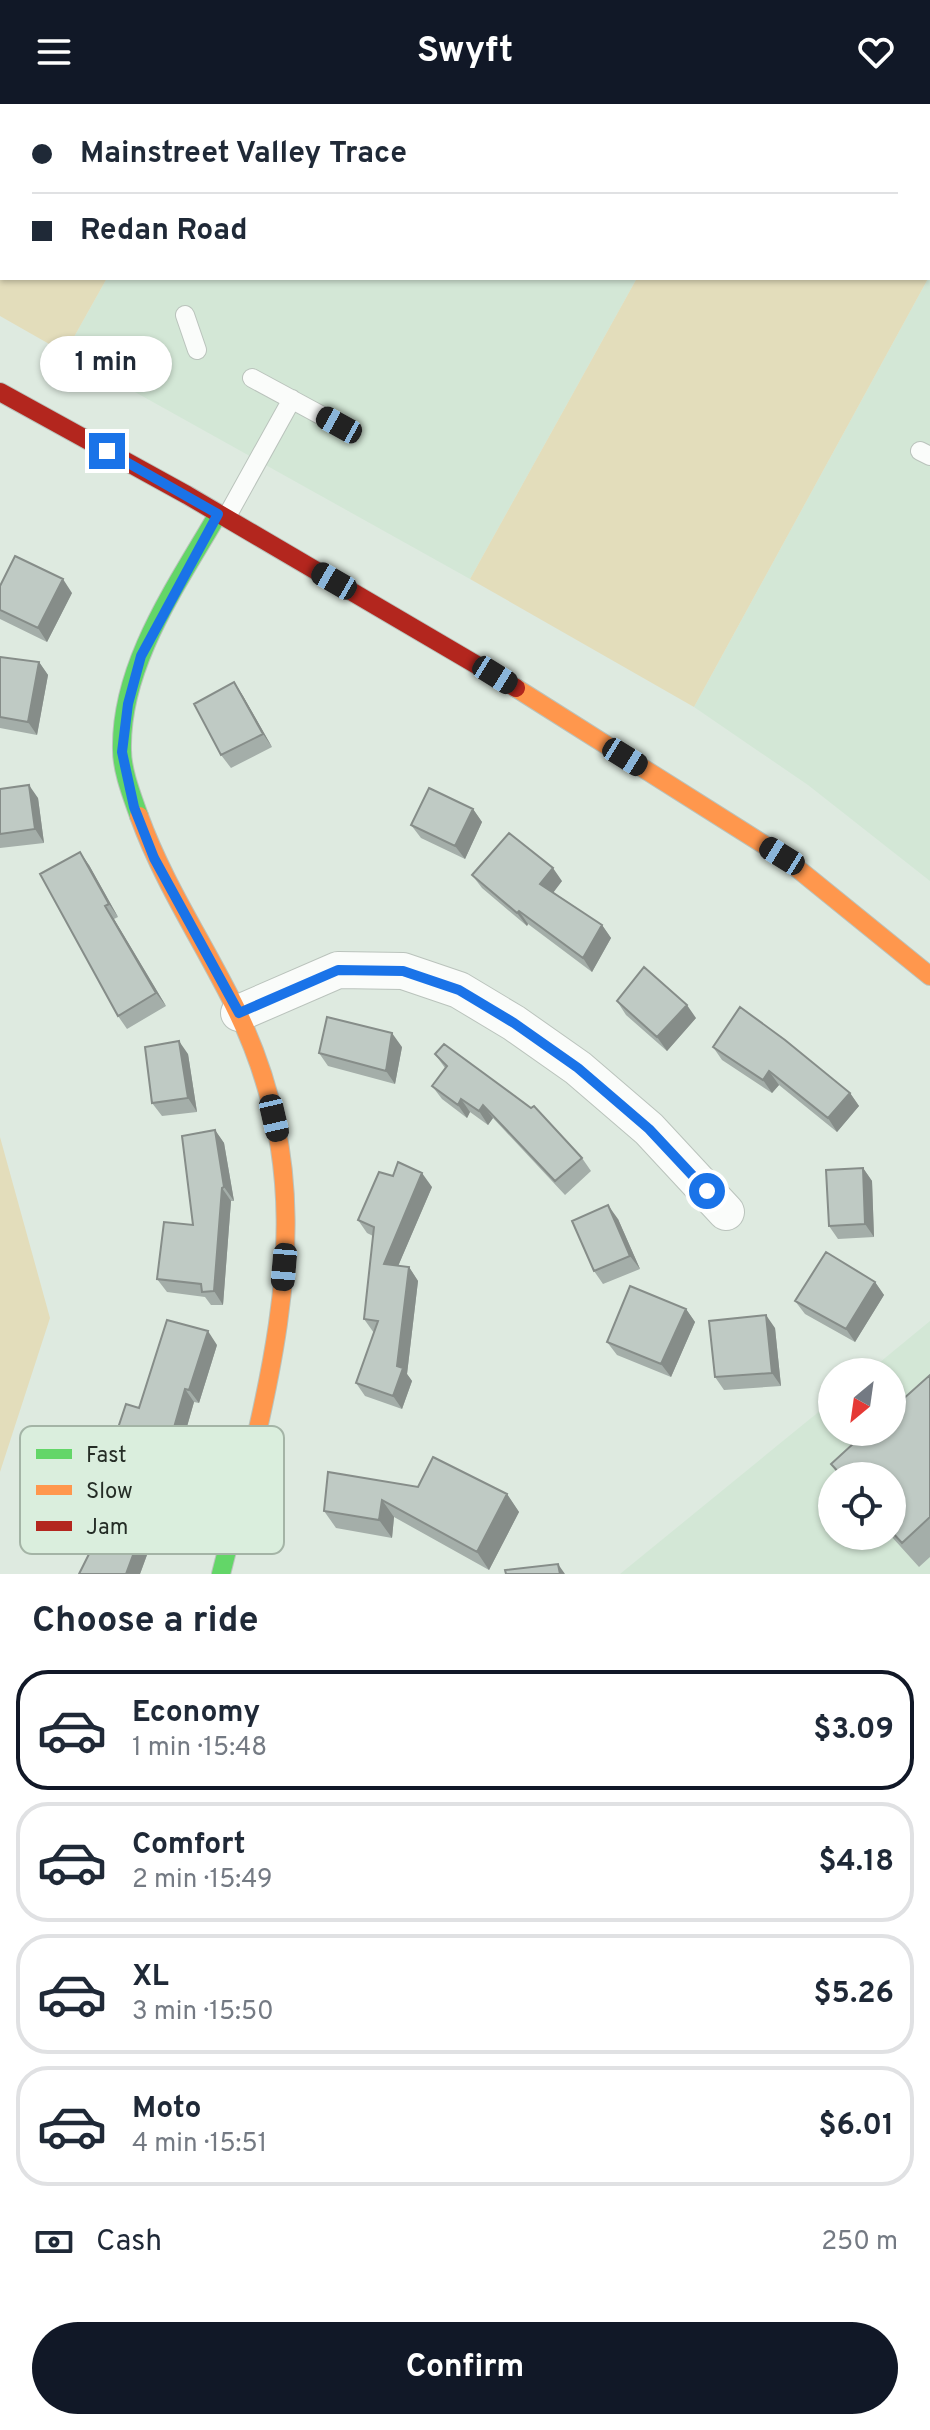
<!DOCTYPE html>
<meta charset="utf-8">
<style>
:root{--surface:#fff;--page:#f6f6f7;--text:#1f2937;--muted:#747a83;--line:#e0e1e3;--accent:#111827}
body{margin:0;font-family:Overpass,sans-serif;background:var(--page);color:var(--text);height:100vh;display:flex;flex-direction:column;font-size:30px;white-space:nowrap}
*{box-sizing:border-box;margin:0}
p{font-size:26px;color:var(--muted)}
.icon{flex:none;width:44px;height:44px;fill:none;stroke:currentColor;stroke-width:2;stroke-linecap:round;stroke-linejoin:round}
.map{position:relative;height:1470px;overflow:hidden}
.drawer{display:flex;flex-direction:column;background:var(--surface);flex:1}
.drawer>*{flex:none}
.guide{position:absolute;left:0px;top:0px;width:930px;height:176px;box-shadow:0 2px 6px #0004;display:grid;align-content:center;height:176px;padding:0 32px;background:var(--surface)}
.needle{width:52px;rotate:209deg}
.fabs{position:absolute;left:818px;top:1254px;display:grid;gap:16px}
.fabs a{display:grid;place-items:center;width:88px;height:88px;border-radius:50%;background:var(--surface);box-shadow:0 2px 6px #0004;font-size:40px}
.end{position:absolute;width:36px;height:36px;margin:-18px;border:10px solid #1a73e8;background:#fff;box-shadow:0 0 0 4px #fff}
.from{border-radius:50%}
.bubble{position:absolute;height:56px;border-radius:28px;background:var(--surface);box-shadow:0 2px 6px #0004;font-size:26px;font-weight:700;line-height:56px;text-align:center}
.car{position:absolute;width:24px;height:48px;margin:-24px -12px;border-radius:10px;box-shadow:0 0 6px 2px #0007;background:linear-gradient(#222 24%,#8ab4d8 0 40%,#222 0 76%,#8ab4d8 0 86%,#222 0)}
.guide b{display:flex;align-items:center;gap:28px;height:76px;font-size:30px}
.guide b+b{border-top:2px solid var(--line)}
.guide i{width:20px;height:20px;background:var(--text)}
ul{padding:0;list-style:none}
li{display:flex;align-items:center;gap:24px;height:120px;margin:0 16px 12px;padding:0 16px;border:4px solid var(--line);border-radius:32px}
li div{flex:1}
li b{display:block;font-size:30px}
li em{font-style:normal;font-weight:700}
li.on{border-color:var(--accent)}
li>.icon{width:72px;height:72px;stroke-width:1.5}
h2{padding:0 32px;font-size:36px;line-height:96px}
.pay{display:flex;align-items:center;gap:20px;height:88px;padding:0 32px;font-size:30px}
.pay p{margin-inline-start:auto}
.action{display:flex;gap:16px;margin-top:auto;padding:16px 32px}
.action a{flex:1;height:92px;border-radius:48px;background:var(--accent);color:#fff;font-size:32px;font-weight:700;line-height:92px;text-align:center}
header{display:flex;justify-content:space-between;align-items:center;height:104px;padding:0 32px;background:var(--accent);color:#fff;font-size:36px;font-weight:700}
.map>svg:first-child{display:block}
</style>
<header><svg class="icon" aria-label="menu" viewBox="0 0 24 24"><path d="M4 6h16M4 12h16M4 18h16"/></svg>Swyft<svg class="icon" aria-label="heart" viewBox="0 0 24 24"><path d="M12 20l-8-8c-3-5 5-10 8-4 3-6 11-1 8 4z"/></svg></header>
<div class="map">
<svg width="930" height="1470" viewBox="0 0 930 1470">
<rect width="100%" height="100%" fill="#deeae0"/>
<path fill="#d3e7d6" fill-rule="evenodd" d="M930,171V777L808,681L694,603Z
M107,174H637L470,475L65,249Z
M930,1217V1470H620L832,1297V1328H892V1268H868ZM832,1372H892V1432H832Z"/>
<path fill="#e3ddbb" d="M0,0H203L2,2V174H107L65,249L0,212Z
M733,0H930V171L694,603L470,475L637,174H928V2H732Z
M0,1033L50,1214L0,1368Z"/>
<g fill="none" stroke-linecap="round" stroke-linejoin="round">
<path stroke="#84c2ca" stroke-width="10" d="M10,2L11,0
M0,22L2,18"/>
<defs>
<path id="lane" d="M278,0L279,2
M662,2L663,0
M185,211L197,246
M252,274L339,321
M920,347L930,352
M226,414L292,295"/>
<path id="street" d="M239,909L338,866L403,867L459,886L514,919L578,964L649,1025L726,1108"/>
<path id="fast" d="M139,712C132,692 122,667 122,646C120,561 177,481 218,410
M221,1470L257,1329"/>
<path id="slow" d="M516,584L782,752L930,872
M139,712C164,781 205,841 237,907C306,1049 291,1180 257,1329"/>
<path id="jam" d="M0,288L187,391L516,584"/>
</defs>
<use href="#lane" stroke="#bac3bc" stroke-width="20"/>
<use href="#street" stroke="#bac3bc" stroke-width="38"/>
<use href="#fast" stroke="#bac3bc" stroke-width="20"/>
<use href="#slow" stroke="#bac3bc" stroke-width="20"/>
<use href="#jam" stroke="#bac3bc" stroke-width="20"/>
<use href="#lane" stroke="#fafcfa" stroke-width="18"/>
<use href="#street" stroke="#fafcfa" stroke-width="36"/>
<use href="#fast" stroke="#63d668" stroke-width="18"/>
<use href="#slow" stroke="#ff974d" stroke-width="18"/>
<use href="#jam" stroke="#b3261e" stroke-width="18"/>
</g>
<path fill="#a4aea9" d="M358,0H609L610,2H362Z
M0,482L72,489L47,538L0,515Z
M0,553L39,558L48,571L37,631L0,624Z
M234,578L243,592L272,643L231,664L221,651Z
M0,685L38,694L44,739L0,744Z
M473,705L482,718L465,755L421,734L411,721Z
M89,761L118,813L114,815L166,902L127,925L118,912Z
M472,771L562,777L553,788L602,821L611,834L592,868L528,820L527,822L482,784Z
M617,897L696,914L667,947L626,911Z
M402,943L395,980L328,962L319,949Z
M713,943L850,989L859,1002L837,1028L779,981L772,989L722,956Z
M188,950L197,1008L162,1012L152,999Z
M435,950L582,1054L591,1067L565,1091L493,1014L488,1021L470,1008L467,1014L442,995L432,982L445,964Z
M215,1026L224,1039L234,1097H231L223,1201H211L205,1193L167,1188L157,1175L193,1121Z
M863,1064L872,1077L874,1133L838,1135L829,1122Z
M393,1072L432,1083L398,1162L409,1163L418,1177L407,1270L412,1277L402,1305L365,1292L356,1279L374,1229L364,1215L373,1132L367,1129L358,1116Z
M618,1115L640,1165L603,1180L594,1167Z
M875,1178L884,1191L855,1238L805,1210L795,1197Z
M686,1205L695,1218L671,1273L617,1251L607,1238Z
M775,1224L781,1282L724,1286L715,1273Z
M217,1241L199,1299L194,1298L162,1410L140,1470H79L92,1444L88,1438L116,1361L109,1351Z
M930,1271V1453L919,1463L891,1432H892V1372H839L831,1360Z
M418,1383L507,1390L519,1408L489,1466L394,1413L392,1434L336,1424L324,1407Z"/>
<path fill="#868d89" d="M587,0H609L610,2H585Z
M63,475L72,489L47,538L38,524Z
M39,558L48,571L37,631L28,618Z
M234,578L243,592L272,643L263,630Z
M29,681L38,694L44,739L35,725Z
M473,705L482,718L465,755L455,742Z
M80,748L89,761L118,813L109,800Z
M553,764L562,777L550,793L540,780Z
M105,802L114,815L166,902L156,889Z
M519,807L528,820L527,822L517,809Z
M602,821L611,834L592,868L583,854Z
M687,901L696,914L667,947L657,933Z
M392,929L402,943L395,980L386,967Z
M179,937L188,950L197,1008L188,994Z
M769,967L779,981L772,989L763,976Z
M850,989L859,1002L837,1028L828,1014Z
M461,995L470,1008L467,1014L458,1001Z
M483,1001L493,1014L488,1021L479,1007Z
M215,1026L224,1039L234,1097L224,1083Z
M863,1064L872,1077L874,1133L865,1120Z
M422,1069L432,1083L393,1174L384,1160Z
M222,1084L231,1097L223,1201L214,1187Z
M608,1101L618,1115L640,1165L630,1152Z
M409,1163L418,1177L407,1270L412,1277L402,1305L393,1292Z
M875,1178L884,1191L855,1238L846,1225Z
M686,1205L695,1218L671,1273L661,1260Z
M766,1211L775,1224L781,1282L772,1269Z
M208,1227L217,1241L199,1299L189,1286Z
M185,1285L194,1298L162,1410L140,1470H126Z
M507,1390L519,1408L489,1466L477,1448Z
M382,1396L394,1413L392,1434L379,1416Z
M558,1460L565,1470H560Z"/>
<path fill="#bfcac4" stroke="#868d89" stroke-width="2" d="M386,0H587L585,2H389Z
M15,452L63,475L38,524L0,506V482Z
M0,553L39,558L28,618L0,613Z
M234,578L263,630L221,651L194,600Z
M29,681L35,725L0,730V685Z
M429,684L473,705L455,742L411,721Z
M509,729L553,764L540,780L602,821L583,854L519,807L517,809L472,771Z
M80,748L109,800L105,802L156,889L118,912L40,770Z
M644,863L687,901L657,933L617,897Z
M740,903L785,936L850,989L828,1014L769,967L763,976L713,943Z
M327,913L392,929L386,967L319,949Z
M179,937L188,994L152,999L145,943Z
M444,940L531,1004L534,1002L582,1054L555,1077L483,1001L479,1007L461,995L458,1001L432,982L447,962L435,950Z
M215,1026L224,1083L222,1084L214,1187L202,1188L201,1180L157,1175L164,1118L193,1121L182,1032Z
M398,1058L422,1069L384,1160L409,1163L397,1262L403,1264L393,1292L356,1279L378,1217L364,1215L374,1123L358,1116L379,1068L393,1072Z
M863,1064L865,1120L829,1122L826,1066Z
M608,1101L630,1152L594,1167L572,1117Z
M826,1148L875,1178L846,1225L795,1197Z
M630,1182L686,1205L661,1260L607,1238Z
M766,1211L772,1269L715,1273L709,1217Z
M167,1216L208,1227L189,1286L185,1285L153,1397L126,1470H79L94,1440L88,1438L119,1354L109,1351L126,1300L139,1304Z
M930,1271V1413L902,1439L892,1428V1372H842L831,1360L866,1328H892V1305Z
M433,1353L507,1390L477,1448L382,1396L379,1416L324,1407L328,1368L418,1383Z
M558,1460L560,1470H506L505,1466Z"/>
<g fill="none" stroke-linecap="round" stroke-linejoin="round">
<path stroke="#1a73e8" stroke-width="10" d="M107,347L218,410L141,552L128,600L122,648L134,703L154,754L239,909L338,866L403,867L459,886L514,919L578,964L649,1025L707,1087"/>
</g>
<rect x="20" y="1322" width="264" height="128" rx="12" fill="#daeedd" stroke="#a4b4a6" stroke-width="2"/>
<rect x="36" y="1345" width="36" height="10" fill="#63d668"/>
<rect x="36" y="1381" width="36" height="10" fill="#ff974d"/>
<rect x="36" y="1417" width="36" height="10" fill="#b3261e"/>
<g font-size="22" fill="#252d26">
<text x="86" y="1358">Fast</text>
<text x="86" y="1394">Slow</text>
<text x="86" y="1430">Jam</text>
</g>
</svg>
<div class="fabs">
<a><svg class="needle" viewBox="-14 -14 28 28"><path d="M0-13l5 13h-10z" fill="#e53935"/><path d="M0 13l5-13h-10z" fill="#747a83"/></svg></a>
<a><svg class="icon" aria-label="locate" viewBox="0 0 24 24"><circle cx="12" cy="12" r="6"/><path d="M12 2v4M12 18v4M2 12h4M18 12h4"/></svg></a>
</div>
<i class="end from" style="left:707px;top:1087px"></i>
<i class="end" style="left:107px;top:347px"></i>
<div class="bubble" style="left:40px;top:232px;width:132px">1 min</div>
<i class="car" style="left:339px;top:321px;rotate:299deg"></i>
<i class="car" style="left:334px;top:477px;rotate:300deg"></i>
<i class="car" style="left:495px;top:571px;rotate:122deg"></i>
<i class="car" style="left:625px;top:653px;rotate:122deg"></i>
<i class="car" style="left:782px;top:752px;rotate:302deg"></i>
<i class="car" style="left:274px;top:1014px;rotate:167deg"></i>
<i class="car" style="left:284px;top:1163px;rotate:185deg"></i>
<div class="guide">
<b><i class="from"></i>Mainstreet Valley Trace</b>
<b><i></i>Redan Road</b>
</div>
</div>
<section class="drawer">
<h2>Choose a ride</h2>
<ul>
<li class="on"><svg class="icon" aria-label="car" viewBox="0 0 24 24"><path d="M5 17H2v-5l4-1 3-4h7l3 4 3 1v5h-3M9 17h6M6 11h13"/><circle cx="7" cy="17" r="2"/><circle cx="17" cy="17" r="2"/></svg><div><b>Economy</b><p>1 min · 15:48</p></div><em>$3.09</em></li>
<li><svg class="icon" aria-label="car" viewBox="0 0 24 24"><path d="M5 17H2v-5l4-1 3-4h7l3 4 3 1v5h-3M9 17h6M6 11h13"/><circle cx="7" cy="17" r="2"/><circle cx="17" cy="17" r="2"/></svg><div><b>Comfort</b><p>2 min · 15:49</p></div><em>$4.18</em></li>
<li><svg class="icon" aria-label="car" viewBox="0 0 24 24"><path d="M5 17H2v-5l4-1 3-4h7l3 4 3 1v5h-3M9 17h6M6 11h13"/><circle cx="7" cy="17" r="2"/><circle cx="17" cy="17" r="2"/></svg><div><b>XL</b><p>3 min · 15:50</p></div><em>$5.26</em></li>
<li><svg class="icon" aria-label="car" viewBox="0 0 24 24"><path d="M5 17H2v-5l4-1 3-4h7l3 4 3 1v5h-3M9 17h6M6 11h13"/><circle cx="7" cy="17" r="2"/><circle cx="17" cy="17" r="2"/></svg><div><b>Moto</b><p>4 min · 15:51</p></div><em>$6.01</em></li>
</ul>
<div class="pay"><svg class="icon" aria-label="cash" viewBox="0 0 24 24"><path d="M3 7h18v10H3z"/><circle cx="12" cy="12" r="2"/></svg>Cash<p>250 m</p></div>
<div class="action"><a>Confirm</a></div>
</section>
